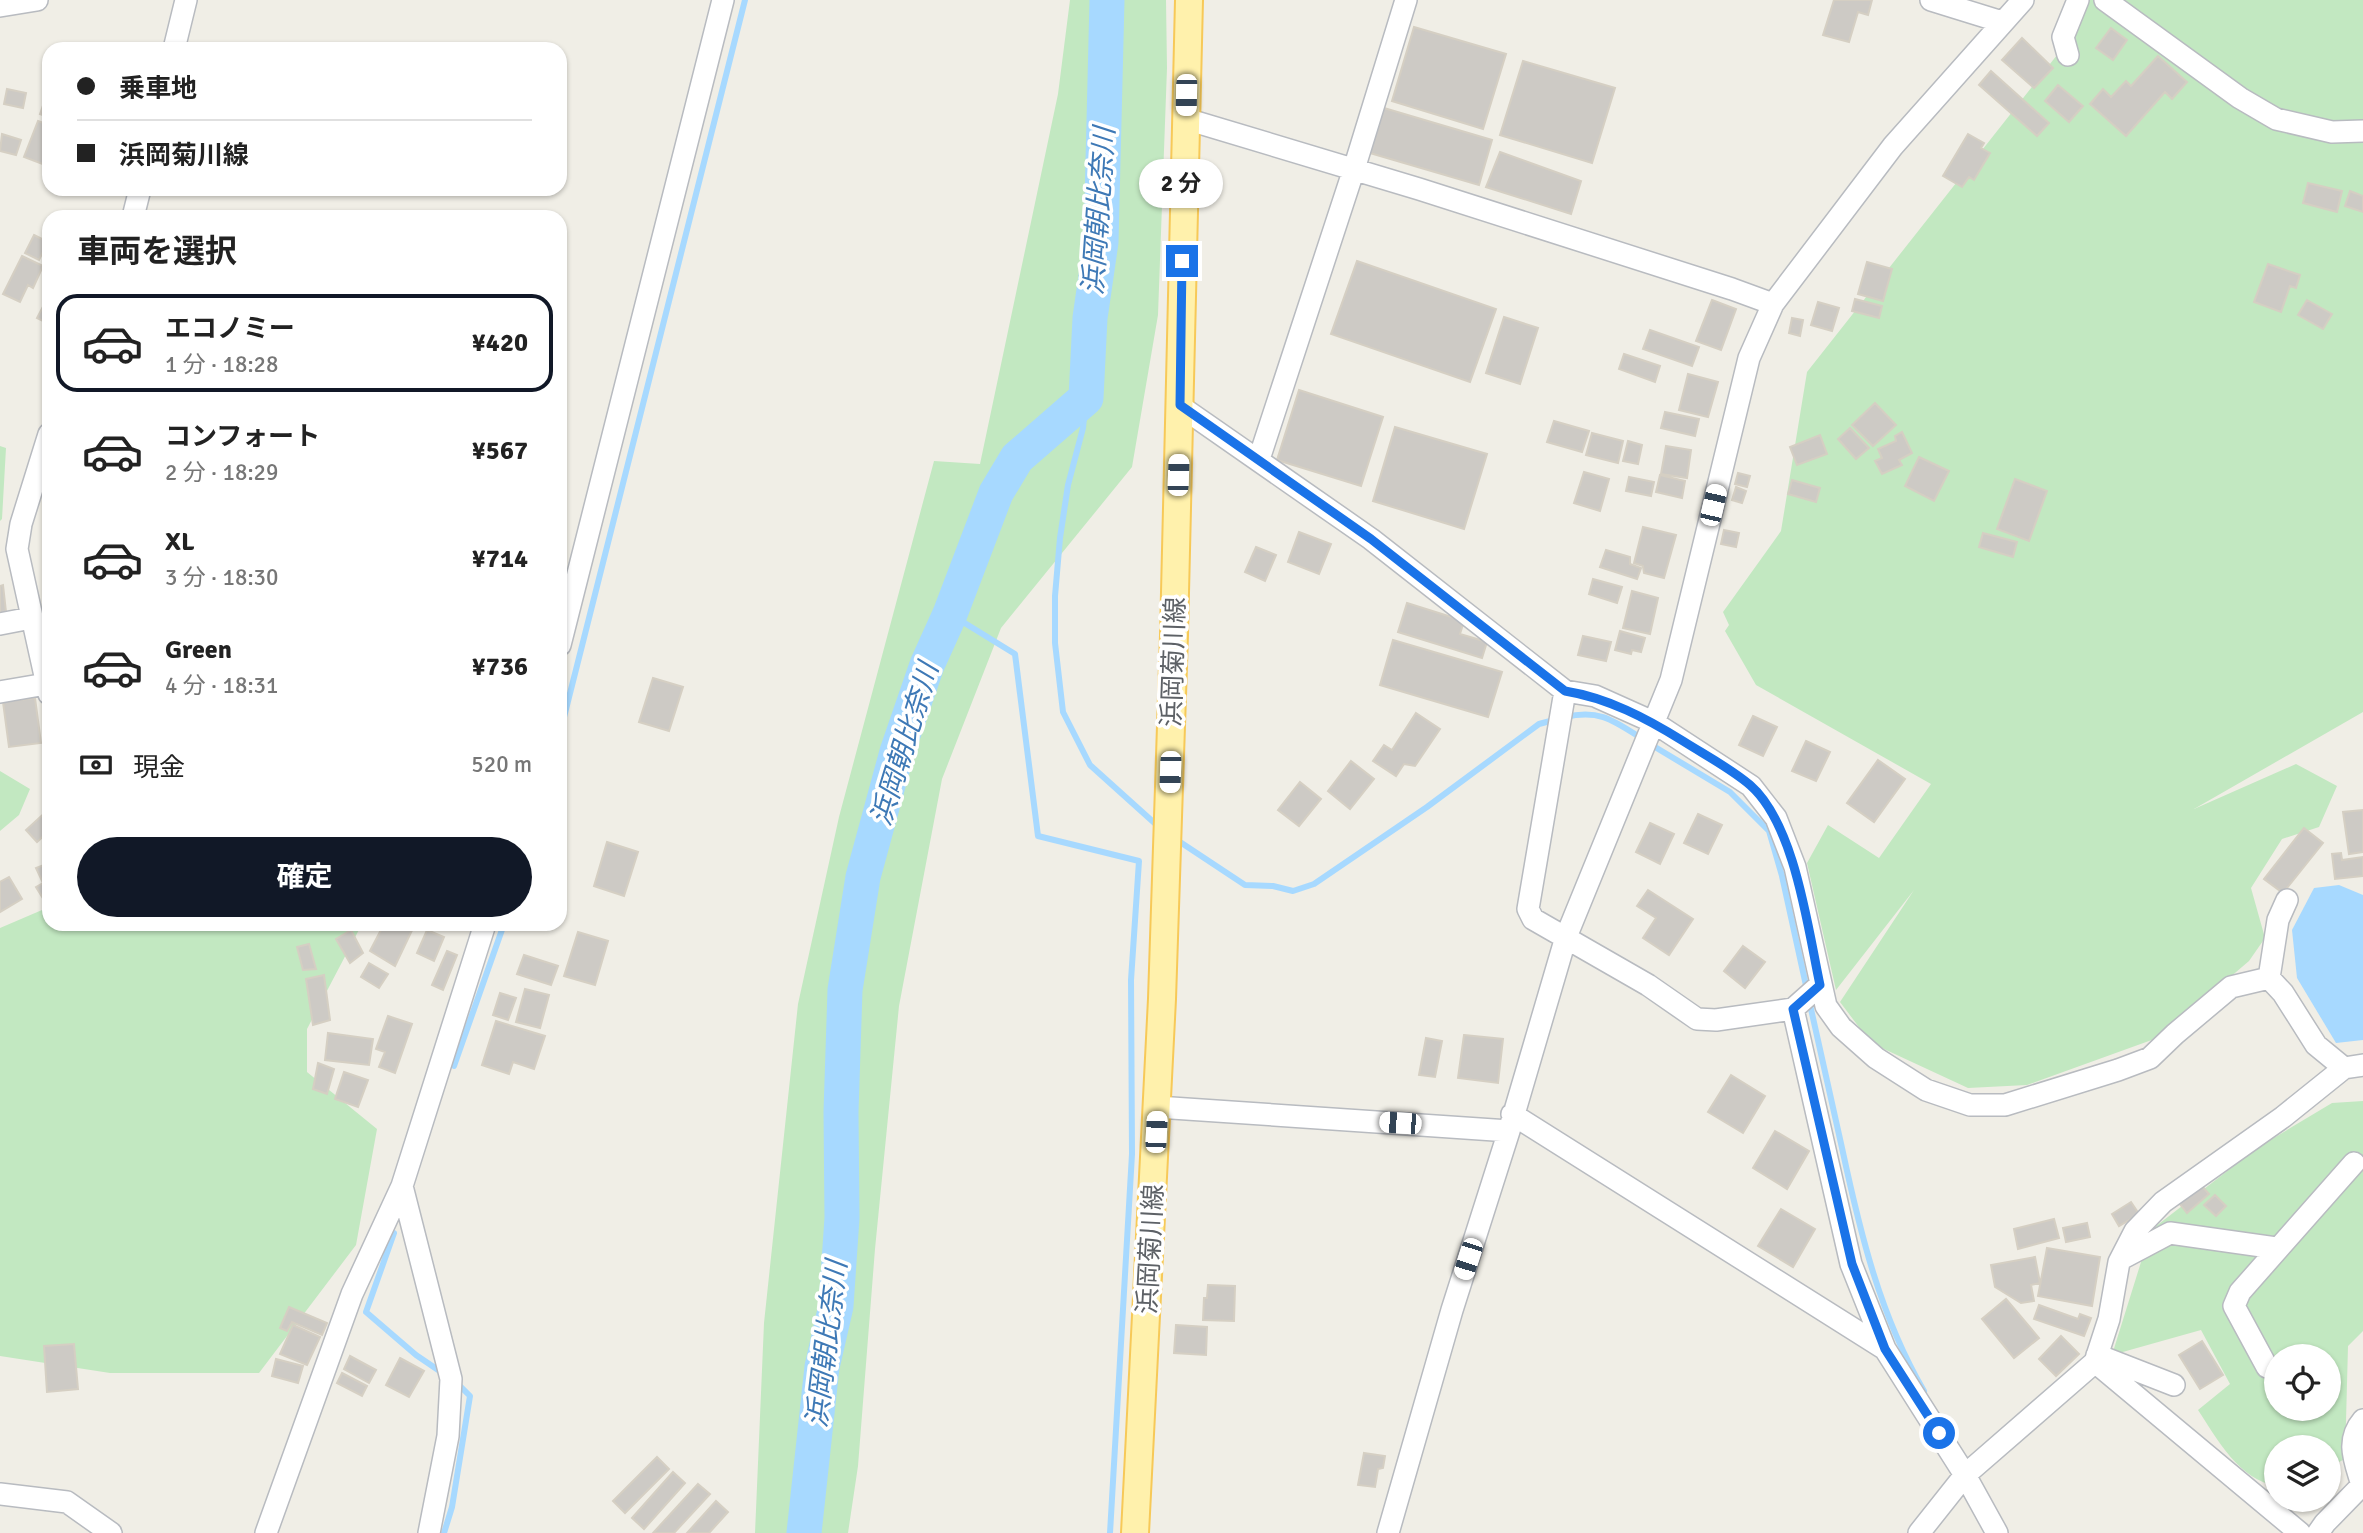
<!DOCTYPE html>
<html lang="ja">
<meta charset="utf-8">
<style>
:root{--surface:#fff;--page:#f6f6f6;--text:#222;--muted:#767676;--line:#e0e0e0;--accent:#111827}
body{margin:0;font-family:Signika,"Noto Sans JP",sans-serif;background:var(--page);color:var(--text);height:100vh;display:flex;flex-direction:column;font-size:26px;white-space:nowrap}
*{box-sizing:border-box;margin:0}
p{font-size:23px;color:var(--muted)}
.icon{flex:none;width:38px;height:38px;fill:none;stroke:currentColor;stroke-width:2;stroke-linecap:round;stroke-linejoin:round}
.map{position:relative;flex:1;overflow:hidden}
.panel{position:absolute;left:42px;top:210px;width:525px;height:721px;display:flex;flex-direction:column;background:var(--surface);border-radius:21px;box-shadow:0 2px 5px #0004}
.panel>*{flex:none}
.banner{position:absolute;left:42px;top:42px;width:525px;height:154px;border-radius:21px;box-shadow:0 2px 5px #0004;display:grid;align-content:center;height:154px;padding:0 35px;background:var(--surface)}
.buttons{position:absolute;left:2264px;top:1344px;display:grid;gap:14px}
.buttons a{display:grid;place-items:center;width:77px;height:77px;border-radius:50%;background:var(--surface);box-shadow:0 2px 5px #0004;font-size:35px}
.end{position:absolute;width:32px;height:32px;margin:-16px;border:9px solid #1a73e8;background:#fff;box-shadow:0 0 0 4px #fff}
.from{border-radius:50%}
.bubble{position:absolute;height:49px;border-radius:24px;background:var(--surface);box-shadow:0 2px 5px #0004;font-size:23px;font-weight:700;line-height:49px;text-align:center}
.car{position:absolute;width:21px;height:42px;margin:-21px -10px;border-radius:9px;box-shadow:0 0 5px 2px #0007;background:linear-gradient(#fff 24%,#345 0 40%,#fff 0 76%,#345 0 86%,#fff 0)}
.banner b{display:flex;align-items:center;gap:24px;height:66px;font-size:26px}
.banner b+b{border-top:2px solid var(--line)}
.banner i{width:18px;height:18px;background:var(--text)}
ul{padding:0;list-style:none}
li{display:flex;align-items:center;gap:21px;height:98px;margin:0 14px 10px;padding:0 21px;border:4px solid transparent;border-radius:21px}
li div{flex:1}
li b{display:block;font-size:26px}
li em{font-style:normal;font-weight:700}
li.on{border-color:var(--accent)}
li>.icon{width:63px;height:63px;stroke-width:1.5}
h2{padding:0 35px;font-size:32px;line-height:84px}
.pay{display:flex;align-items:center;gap:18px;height:77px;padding:0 35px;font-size:26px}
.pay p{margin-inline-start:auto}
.button{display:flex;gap:14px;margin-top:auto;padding:14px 35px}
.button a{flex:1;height:80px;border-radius:42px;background:var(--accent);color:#fff;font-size:28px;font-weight:700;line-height:80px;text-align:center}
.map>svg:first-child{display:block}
</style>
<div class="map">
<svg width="2363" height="1533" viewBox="0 0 2363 1533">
<rect width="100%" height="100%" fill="#f0eee6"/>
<path fill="#c2e8c1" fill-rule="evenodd" d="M1070,0H1166L1167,68L1158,315L1132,467L1001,628L942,779L899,1006L875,1249L858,1466L848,1533H755L764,1323L798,1004L839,817L934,461L980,464L1058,94Z
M2088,0H2363V712L2194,809L2296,764L2337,786L2319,827L2282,839L2251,888L2265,938L2249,961L2160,1037L2027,1085L1968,1088L1871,1043L1840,1002L1914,890L1836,990L1807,863L1828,825L1879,858L1931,784L1756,685L1725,631L1729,625L1723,612L1781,531L1807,372L2072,36Z
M0,446L6,448L2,519L0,521Z
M0,771L30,789L19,815L0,831Z
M49,907V924H362L307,1029V1072L377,1129L356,1245L259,1373H110L0,1356V928Z
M2363,1101V1331L2348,1346L2345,1459L2329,1467V1447H2277V1486C2239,1480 2217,1439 2198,1410L2230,1384L2201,1330L2112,1355L2151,1230L2257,1148L2332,1103ZM2277,1356H2329V1409H2277Z"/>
<path fill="#a7d9ff" d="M2339,885L2363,895V1040L2336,1043L2297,978L2292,930L2314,888Z"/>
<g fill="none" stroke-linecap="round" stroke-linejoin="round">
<path stroke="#a7d9ff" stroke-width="6" d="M1086,398L1083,428L1068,485L1060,538L1055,596V643L1063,712L1090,765L1160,828
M950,614L1015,654L1038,836L1139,861L1131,980L1132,1154L1110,1533
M1565,717C1599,709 1613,720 1641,738
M560,733L745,0
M1650,744L1730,792L1769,831L1782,876L1807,990
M1174,838L1245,885L1273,886L1293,891L1314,884L1427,807L1539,724L1554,720
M1809,1000C1820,1049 1831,1099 1842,1148C1860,1232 1880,1316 1924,1391
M454,1066L504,924
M394,1233L366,1312L416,1355L444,1374
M444,1533L452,1507L470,1396L456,1382"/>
<path stroke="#a7d9ff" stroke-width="35" d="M804,1533L822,1367L836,1306L842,1218L841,1112L845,990L863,877L897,752L927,665L950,614L996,493L1017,458L1086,398L1090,318L1101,242L1107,0"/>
</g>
<path fill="#cdcac5" stroke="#d5cfc3" stroke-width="2" d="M1834,0H1872L1868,15L1858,12L1849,42L1823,35Z
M1414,27L1506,54L1483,129L1392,101Z
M2111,28L2127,40L2113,60L2096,48Z
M2022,38L2053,68L2034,88L2002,60Z
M2158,56L2187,82L2172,99L2165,92L2126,136L2090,104L2103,89L2111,97L2126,81L2131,86Z
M1523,61L1615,88L1592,163L1500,135Z
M1991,71L2049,123L2037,136L1979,85Z
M2058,85L2083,106L2069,122L2045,101Z
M7,89L26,93L23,108L4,104Z
M47,94L49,95V117L40,114Z
M1384,108L1492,140L1479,185L1370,153Z
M38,121L49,125L48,166L24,157Z
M2,134L21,140L16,155L0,151Z
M1968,134L1984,143L1981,148L1990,153L1974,180L1969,177L1962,187L1943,176Z
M1500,152L1581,181L1571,214L1486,187Z
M2308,183L2342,191L2337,212L2303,203Z
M2350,191L2363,196V212L2345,206Z
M34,235L48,242L39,260L25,253Z
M22,256L43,266L33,288L28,285L20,302L3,294Z
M1357,261L1496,309L1470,382L1331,334Z
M1867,262L1892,269L1883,301L1858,294Z
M2268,264L2300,275L2296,288L2290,286L2281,312L2254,302Z
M49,295V324L37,318Z
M1855,299L1882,306L1879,318L1852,311Z
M1712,300L1736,309L1721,350L1696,341Z
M2307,300L2332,314L2323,329L2298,315Z
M1818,302L1839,308L1832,331L1811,325Z
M1504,317L1538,328L1520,384L1486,373Z
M1792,318L1803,320L1800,336L1789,333Z
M1650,330L1699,347L1692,366L1643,349Z
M1624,354L1660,366L1655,382L1619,369Z
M1688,374L1718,382L1708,417L1679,410Z
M1299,390L1383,417L1361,486L1277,460Z
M1875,403L1896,425L1873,446L1852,425Z
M1665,412L1699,419L1695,436L1661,428Z
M1554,421L1589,431L1582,452L1547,442Z
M1395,427L1487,454L1464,529L1373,501Z
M1850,428L1869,448L1856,459L1838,439Z
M1902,432L1912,453L1899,460L1902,465L1882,474L1875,461L1882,458L1878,449L1896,441L1895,436Z
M1592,433L1623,441L1618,463L1586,455Z
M1820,435L1827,454L1797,465L1790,447Z
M1628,441L1642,445L1638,464L1623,461Z
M1666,446L1691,450L1687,478L1661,474Z
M1919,457L1949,471L1934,501L1905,486Z
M1584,472L1609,479L1600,511L1574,503Z
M1738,473L1750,476L1747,487L1735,484Z
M1660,475L1685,481L1682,498L1656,492Z
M1629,477L1654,482L1651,496L1626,491Z
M2015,479L2047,491L2029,541L1997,529Z
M1792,480L1820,488L1816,502L1788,494Z
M1736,487L1746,491L1742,503L1732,500Z
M1643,527L1676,535L1664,578L1644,573L1643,566L1634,563Z
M1724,530L1739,533L1736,547L1721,544Z
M1299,532L1331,544L1319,574L1288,562Z
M1983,533L2017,542L2013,557L1979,547Z
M1256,547L1276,555L1265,581L1245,572Z
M1606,550L1630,557V564L1641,568L1637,579L1600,567Z
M1593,579L1622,587L1617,603L1589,594Z
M3,585L6,612L0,613V586Z
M1632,591L1658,598L1650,634L1623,628Z
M1407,603L1464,621L1460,634L1487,642L1482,658L1398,632Z
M1620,631L1645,638L1641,652L1632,650L1631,654L1615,650Z
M1583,636L1611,642L1606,661L1578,655Z
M1393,640L1502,672L1488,717L1380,685Z
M653,678L683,687L669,731L639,722Z
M35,698L41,743L9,747L3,702Z
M1416,713L1440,729L1415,766L1404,764L1396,776L1373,761L1384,745L1392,750Z
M1753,716L1777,727L1763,756L1739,745Z
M1806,741L1830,752L1816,781L1792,771Z
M1878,760L1905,779L1874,822L1847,803Z
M1351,761L1374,779L1350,809L1328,791Z
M1300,782L1321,799L1299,826L1278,810Z
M49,809V831L37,842L26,830Z
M2363,810V852L2349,854L2343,812Z
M1698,814L1722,825L1708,854L1684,843Z
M1650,823L1674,834L1660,864L1636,852Z
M2304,828L2323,843L2283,893L2264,879Z
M607,842L638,852L624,896L594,886Z
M2341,853L2342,860L2363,857V876L2335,879L2332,854Z
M49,863V898L44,900L36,887L43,883L36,868Z
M9,877L22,899L0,912V882Z
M1648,890L1693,919L1669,955L1643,938L1656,918L1637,906Z
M384,924H415L395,966L370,951Z
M351,930L363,953L350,963L336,939Z
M427,930L444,937L434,961L417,953Z
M578,932L608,941L595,985L564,976Z
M309,944L316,969L303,970L297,947Z
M1743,946L1765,962L1745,988L1724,971Z
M447,951L457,955L443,990L432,985Z
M524,955L558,966L551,985L517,974Z
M369,963L388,974L379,988L361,977Z
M324,975L330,1020L313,1025L306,979Z
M525,989L549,995L540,1028L516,1022Z
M500,993L516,998L508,1020L493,1015Z
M388,1016L412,1024L395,1073L379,1067L385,1052L376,1049Z
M496,1021L545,1036L534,1069L513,1062L509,1074L482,1065Z
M328,1033L373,1039L369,1065L325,1060Z
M1464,1035L1503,1039L1498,1083L1458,1078Z
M1426,1038L1442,1041L1435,1077L1419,1075Z
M318,1063L334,1069L327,1094L313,1089Z
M344,1072L368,1080L358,1107L335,1099Z
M1731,1075L1765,1096L1743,1133L1708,1112Z
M1775,1131L1809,1151L1787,1189L1753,1168Z
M2201,1185L2209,1194L2187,1213L2179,1203Z
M2215,1195L2226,1206L2216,1216L2204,1205Z
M2131,1202L2139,1214L2119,1226L2112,1214Z
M1781,1209L1815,1229L1793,1267L1758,1246Z
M2054,1219L2059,1238L2018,1249L2014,1229Z
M2087,1223L2090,1237L2066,1242L2063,1228Z
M2047,1248L2100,1257L2092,1306L2038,1296Z
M2035,1257L2040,1283L2031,1285L2034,1301L2021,1303L1995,1287L1991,1265Z
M1208,1285L1235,1286L1234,1321L1203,1320L1204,1298H1207Z
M2006,1299L2039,1338L2014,1358L1982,1319Z
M2039,1305L2078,1319L2080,1314L2091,1318L2084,1336L2034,1319Z
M289,1307L327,1323L322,1335L292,1322L287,1331L280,1328Z
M293,1325L320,1337L307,1365L280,1354Z
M1176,1325L1207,1327L1206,1355L1174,1353Z
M2061,1336L2079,1354L2056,1376L2039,1359Z
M2202,1341L2223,1375L2200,1389L2179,1355Z
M74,1344L78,1389L47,1392L44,1346Z
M350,1356L376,1370L369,1383L344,1369Z
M400,1358L424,1371L409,1397L386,1385Z
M276,1359L303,1366L298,1383L272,1376Z
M342,1373L367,1386L362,1396L337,1383Z
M1364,1453L1385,1456L1383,1468L1378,1469L1375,1487L1358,1485Z
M657,1457L669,1469L625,1513L613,1501Z
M673,1472L685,1483L644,1529L632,1518Z
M698,1484L710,1494L674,1533H653Z
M716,1501L728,1512L709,1533H687Z"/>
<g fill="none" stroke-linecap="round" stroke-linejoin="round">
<defs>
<path id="minor" d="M1931,0L2002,22
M2105,0L2240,98L2276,119L2332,132L2363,131
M0,6L37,0
M174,49L186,0
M2068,55L2063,37L2078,0
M1186,119L1419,189L1732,289L1773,304
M133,217L140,189
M1180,406L1371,539L1565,691L1595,696L1653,722L1751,786L1776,818L1795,867L1826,1006L1841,1027L1876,1058L1926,1090L1970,1105H2005L2118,1070L2150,1058L2175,1034L2231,987L2269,978L2283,993L2316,1045L2344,1068
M49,434L21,524L17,549L49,694
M1259,459L1354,169L1406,0
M0,624L31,618
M560,645L723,0
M1565,691L1528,909L1533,919L1648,985L1697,1019L1716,1020L1793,1009L1820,985
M0,692L46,684
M2269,978L2278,920L2287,900
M1793,1009L1851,1264L1885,1349L1965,1475L1997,1533
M1157,1107L1509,1131
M1512,1114L1885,1349
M2121,1259L2170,1233L2276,1248
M2097,1355L2174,1385
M2095,1362L2300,1533
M2267,1367L2234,1306L2240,1292L2354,1163
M2362,1485C2355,1461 2345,1441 2363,1420
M0,1494L67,1502L111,1533
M266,1533L352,1294L402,1186
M429,1533L448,1436L451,1379L402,1186L485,924
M1388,1533L1452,1310L1509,1131L1566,937L1671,680L1749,358L1773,304L1893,146L2023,0
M1919,1533L1965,1475L2095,1362L2109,1319L2119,1262L2135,1231L2163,1202L2283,1117L2344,1068L2363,1065
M2318,1533L2325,1523L2363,1484"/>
<path id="major" d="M1135,1533L1162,999L1174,635L1189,0"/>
</defs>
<use href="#minor" stroke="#b8bbc0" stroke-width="24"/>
<use href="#major" stroke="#f7c958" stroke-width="30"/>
<use href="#minor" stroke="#fff" stroke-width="21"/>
<use href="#major" stroke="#fff1ac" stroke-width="26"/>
</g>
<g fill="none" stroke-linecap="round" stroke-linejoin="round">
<path stroke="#1a73e8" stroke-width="9" d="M1182,261L1180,405L1371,539L1565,691C1608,698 1646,718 1683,741C1705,755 1730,768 1750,785C1795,824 1808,929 1820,985L1793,1009L1852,1264L1885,1349L1939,1433"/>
</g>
<g text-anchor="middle" stroke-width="7" stroke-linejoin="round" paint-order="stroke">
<g font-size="26" fill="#5d6166" stroke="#fff">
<text transform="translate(1173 662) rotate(-88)" y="9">浜岡菊川線</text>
<text transform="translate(1150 1249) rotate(-87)" y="9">浜岡菊川線</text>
</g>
<g font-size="28" font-style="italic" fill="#3e79b6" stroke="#fff">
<text transform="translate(1098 211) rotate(-86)" y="10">浜岡朝比奈川</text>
<text transform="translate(904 744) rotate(-73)" y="10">浜岡朝比奈川</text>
<text transform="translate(826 1344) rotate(-83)" y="10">浜岡朝比奈川</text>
</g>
</g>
</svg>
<div class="buttons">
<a><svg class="icon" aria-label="locate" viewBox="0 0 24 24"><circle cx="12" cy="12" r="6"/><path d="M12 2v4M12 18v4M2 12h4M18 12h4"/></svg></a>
<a><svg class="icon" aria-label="layers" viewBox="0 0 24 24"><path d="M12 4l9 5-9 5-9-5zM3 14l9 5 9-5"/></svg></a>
</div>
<i class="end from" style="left:1939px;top:1433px"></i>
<i class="end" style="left:1182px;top:261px"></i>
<div class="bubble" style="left:1139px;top:159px;width:84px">2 分</div>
<i class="car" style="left:1186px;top:95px;rotate:181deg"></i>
<i class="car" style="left:1178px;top:475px;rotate:2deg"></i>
<i class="car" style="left:1713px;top:505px;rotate:13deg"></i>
<i class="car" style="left:1170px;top:772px;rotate:182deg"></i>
<i class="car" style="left:1400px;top:1123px;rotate:274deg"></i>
<i class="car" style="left:1156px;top:1132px;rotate:3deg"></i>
<i class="car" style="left:1468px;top:1259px;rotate:198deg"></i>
<div class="banner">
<b><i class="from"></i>乗車地</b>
<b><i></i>浜岡菊川線</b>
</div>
<section class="panel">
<h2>車両を選択</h2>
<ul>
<li class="on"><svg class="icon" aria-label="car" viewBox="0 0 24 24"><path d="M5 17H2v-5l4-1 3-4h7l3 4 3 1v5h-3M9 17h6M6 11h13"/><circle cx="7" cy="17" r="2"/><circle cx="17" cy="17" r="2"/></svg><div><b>エコノミー</b><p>1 分 · 18:28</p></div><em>¥420</em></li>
<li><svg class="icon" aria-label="car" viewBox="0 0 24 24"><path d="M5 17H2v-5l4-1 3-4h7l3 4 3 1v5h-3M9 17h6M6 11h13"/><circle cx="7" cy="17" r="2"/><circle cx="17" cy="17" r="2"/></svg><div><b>コンフォート</b><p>2 分 · 18:29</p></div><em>¥567</em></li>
<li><svg class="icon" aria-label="car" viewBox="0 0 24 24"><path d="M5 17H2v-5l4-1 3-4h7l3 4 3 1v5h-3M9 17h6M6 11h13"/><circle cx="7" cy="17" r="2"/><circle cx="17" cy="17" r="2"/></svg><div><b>XL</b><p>3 分 · 18:30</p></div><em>¥714</em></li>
<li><svg class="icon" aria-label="car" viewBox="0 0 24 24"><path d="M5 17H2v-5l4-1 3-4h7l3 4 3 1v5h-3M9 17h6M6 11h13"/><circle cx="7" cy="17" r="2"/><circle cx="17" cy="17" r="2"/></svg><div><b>Green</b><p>4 分 · 18:31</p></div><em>¥736</em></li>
</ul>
<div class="pay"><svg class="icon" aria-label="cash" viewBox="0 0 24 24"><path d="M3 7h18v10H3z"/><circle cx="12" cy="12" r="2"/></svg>現金<p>520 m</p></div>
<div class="button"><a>確定</a></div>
</section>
</div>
